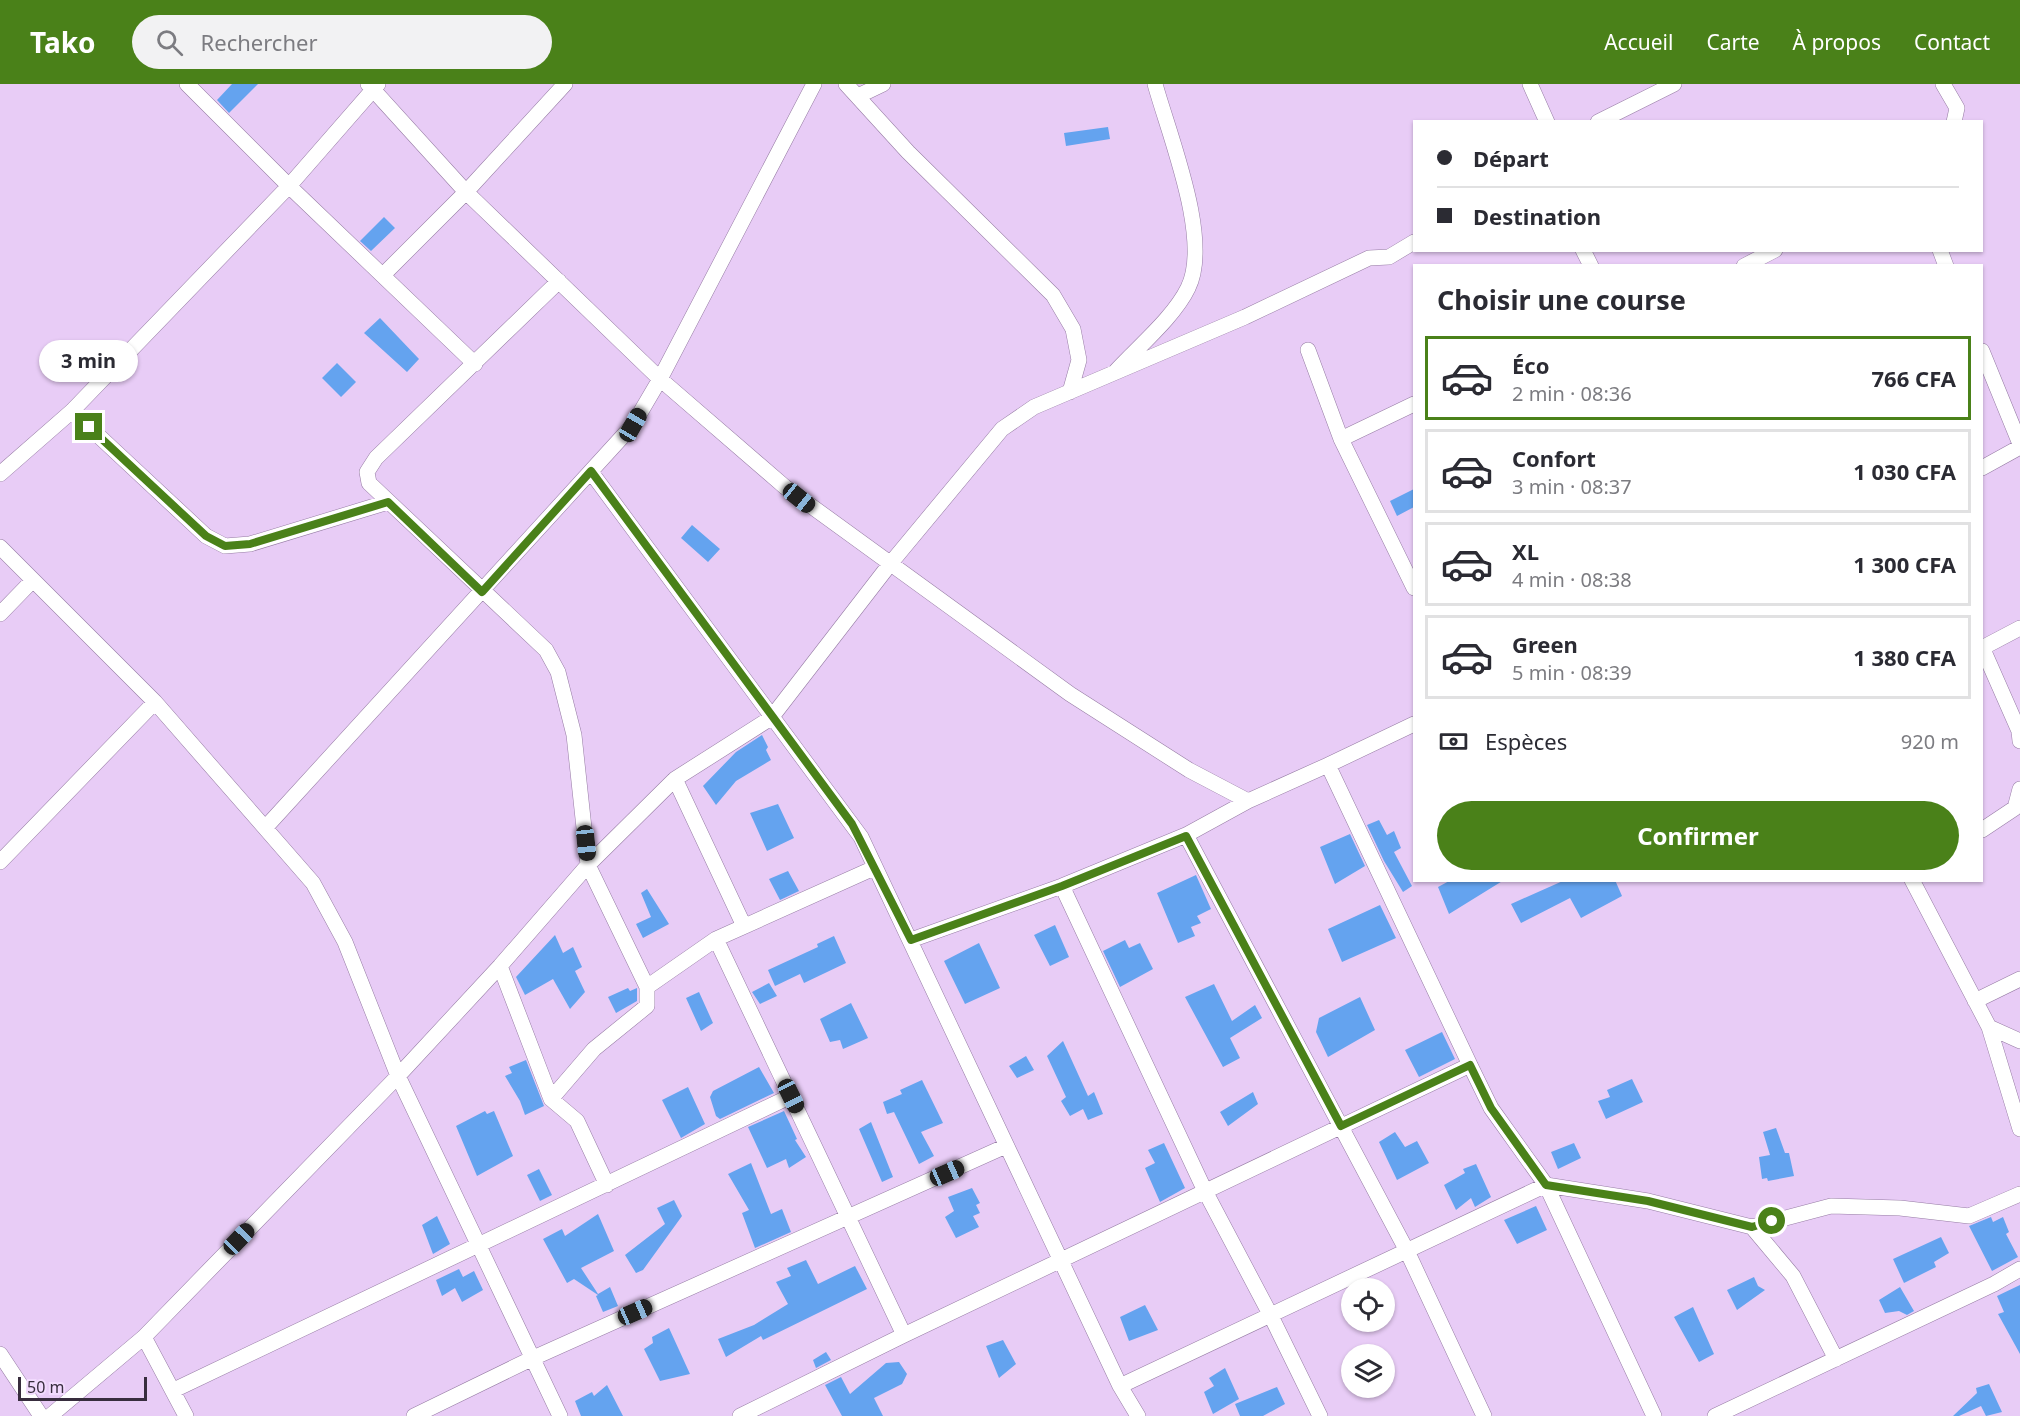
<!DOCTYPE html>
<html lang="fr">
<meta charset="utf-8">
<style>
:root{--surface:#fff;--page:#f2f2f3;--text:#2b2b33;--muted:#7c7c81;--line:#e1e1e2;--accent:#4a8119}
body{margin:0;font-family:"Noto Sans",sans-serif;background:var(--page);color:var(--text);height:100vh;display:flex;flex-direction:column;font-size:22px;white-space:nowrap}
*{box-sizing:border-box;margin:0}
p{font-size:20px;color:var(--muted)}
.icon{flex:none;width:33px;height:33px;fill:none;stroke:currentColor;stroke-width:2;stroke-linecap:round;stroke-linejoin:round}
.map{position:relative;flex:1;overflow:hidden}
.panel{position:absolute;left:1413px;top:180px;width:570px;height:618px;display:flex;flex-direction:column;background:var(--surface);border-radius:0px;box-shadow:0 2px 4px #0004}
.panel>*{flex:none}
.hud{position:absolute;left:1413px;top:36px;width:570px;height:132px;border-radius:0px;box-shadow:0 2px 4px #0004;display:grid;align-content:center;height:132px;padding:0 24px;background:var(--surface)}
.fabs{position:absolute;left:1341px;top:1194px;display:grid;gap:12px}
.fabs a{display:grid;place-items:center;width:54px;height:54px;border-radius:50%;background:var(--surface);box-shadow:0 2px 4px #0004;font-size:30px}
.scale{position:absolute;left:18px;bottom:15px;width:129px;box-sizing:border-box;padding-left:6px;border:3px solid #382d3e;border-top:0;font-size:16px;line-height:21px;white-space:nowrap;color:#382d3e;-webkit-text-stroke:4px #f2dbfe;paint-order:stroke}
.end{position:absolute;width:27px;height:27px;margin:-14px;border:8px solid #4a8119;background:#fff;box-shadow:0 0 0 3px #fff}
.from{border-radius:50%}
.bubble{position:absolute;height:42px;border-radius:21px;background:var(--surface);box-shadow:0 2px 4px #0004;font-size:20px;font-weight:700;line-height:42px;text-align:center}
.car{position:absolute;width:18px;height:36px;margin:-18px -9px;border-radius:8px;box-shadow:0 0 4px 2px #0007;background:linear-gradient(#222 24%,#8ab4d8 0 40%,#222 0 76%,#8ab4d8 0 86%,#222 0)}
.hud b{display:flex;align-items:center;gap:21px;height:57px;font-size:22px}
.hud b+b{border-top:2px solid var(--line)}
.hud i{width:15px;height:15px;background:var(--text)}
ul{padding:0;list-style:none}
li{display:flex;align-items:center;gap:18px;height:84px;margin:0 12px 9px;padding:0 12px;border:3px solid var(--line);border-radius:0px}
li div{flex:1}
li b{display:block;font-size:22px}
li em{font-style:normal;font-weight:700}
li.on{border-color:var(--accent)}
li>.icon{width:54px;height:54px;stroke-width:1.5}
h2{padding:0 24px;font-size:27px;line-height:72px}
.pay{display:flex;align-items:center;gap:15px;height:66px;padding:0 24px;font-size:22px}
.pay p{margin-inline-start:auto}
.primary-button{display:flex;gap:12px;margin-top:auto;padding:12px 24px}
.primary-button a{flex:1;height:69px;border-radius:36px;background:var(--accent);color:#fff;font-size:24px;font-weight:700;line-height:69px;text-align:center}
header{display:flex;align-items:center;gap:36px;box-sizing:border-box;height:84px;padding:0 30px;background:var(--accent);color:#fff}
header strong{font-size:28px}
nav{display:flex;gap:33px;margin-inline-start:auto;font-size:21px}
.search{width:420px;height:54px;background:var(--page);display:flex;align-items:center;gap:15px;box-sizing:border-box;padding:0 21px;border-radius:33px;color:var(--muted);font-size:22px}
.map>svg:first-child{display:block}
</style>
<header>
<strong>Tako</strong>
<div class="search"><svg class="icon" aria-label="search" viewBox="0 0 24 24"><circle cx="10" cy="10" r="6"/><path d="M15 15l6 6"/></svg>Rechercher</div>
<nav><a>Accueil</a><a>Carte</a><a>À propos</a><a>Contact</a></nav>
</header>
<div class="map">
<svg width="2020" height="1332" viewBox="0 0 2020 1332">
<rect width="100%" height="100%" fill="#e8ccf6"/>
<path fill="#64a3ef" d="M232,0H258L229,29L217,16Z
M1108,43L1110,55L1066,62L1064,49Z
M384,133L395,144L371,167L360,157Z
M380,234L419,275L407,288L364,249Z
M337,279L356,298L341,313L322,294Z
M1414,405V423L1397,432L1390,417Z
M692,441L720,465L708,478L681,454Z
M762,651L768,663L766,666L771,676L736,697L716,721L703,702L736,668Z
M778,720L794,754L767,767L750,729Z
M1379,736L1387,751L1394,747L1401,764L1394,768L1412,802L1403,808L1384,777L1367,741Z
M1350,750L1365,782L1335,800L1320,763Z
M788,787L799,807L780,816L769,795Z
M1196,791L1211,825L1197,832L1201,839L1191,843L1195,852L1178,859L1157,809Z
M1451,796H1504L1449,830L1438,803Z
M1565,796H1615L1622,812L1581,834L1570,814L1521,839L1511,820Z
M647,805L669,840L643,854L636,840L651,833L641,809Z
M1380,821L1396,854L1342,878L1328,845Z
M1055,841L1069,873L1050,882L1034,851Z
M555,851L563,869L573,863L582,883L575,887L585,908L570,925L553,895L525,911L516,893Z
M834,852L846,879L804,899L800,890L775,902L768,886L818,863L817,860Z
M1125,856L1129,864L1140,859L1153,885L1120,903L1103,867Z
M979,859L1000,904L965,920L944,877Z
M769,899L777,912L760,920L752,908Z
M1214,900L1232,937L1255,921L1262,934L1230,954L1240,974L1223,983L1185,913Z
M628,904L630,907L637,904V917L616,929L608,913Z
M699,908L713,939L701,947L686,914Z
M1360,913L1375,946L1328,973L1316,948L1319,934Z
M851,919L868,954L843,965L840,956L830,958L820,935Z
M1442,948L1455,975L1419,993L1405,966Z
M1063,957L1088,1012L1094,1008L1103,1030L1088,1036L1083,1025L1070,1032L1061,1017L1066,1013L1047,972Z
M1026,972L1034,986L1017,994L1009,982Z
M526,976L544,1022L525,1031L520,1017L505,992L512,989L509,983Z
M759,983L774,1009L720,1035L716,1032L710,1013L713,1007Z
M1632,995L1643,1018L1606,1035L1598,1017L1610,1013L1607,1006Z
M922,996L943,1039L921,1048L934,1072L919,1080L894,1028L887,1030L883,1018L902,1010L900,1006Z
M688,1003L705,1040L681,1054L662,1016Z
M1253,1008L1258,1020L1228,1042L1220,1028Z
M485,1027L487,1030L494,1027L513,1072L477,1092L456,1042Z
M784,1027L797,1055L795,1056L806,1073L789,1084L786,1075L767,1084L748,1043Z
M871,1038L893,1093L882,1098L859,1045Z
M1776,1044L1785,1069H1789L1794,1092L1768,1097L1767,1094L1762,1095L1759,1073L1770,1071L1763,1048Z
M1395,1048L1405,1063L1417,1057L1429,1079L1397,1096L1379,1058Z
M1164,1059L1185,1104L1160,1118L1145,1084L1155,1079L1148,1066Z
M1574,1059L1581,1074L1558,1085L1551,1068Z
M751,1079L771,1130L782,1125L791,1148L755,1164L742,1129L749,1126L728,1090Z
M1476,1080L1491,1113L1475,1123L1471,1114L1456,1126L1444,1101L1465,1089L1463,1085Z
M539,1085L552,1111L540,1117L527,1091Z
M972,1104L980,1119L976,1121L980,1129L973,1132L979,1143L956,1154L945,1133L954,1127L948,1113Z
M674,1116L682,1132L643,1186L636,1189L625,1171L665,1140L657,1124Z
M1536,1122L1547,1146L1517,1160L1504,1136Z
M598,1130L614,1167L581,1184L598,1210L610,1203L618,1222L603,1228L596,1212L598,1211L574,1195L567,1199L543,1155L562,1145L565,1152Z
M437,1132L450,1160L433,1170L422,1141Z
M1991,1133L1993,1138L2003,1133L2009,1148L2006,1150L2018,1173L1992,1187L1969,1142Z
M1941,1153L1949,1169L1934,1178L1936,1183L1904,1199L1893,1175Z
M806,1176L818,1200L855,1182L867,1205L763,1256L761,1252L726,1273L718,1255L754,1241L788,1220L776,1198L791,1192L787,1184Z
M459,1185L463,1193L474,1187L483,1206L462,1218L455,1204L442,1212L436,1196Z
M1754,1193L1758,1202L1765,1206L1737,1226L1727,1206Z
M2020,1201V1270L1998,1230L2004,1228L1997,1212Z
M1900,1203L1914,1227L1907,1231L1899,1227L1885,1229L1879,1216Z
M1145,1221L1158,1246L1129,1257L1120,1233Z
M1693,1223L1714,1270L1699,1278L1674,1233Z
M669,1244L690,1290L660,1297L644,1265L653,1259L652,1253Z
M1003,1256L1016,1280L999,1294L986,1262Z
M826,1268L831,1276L816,1284L813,1276Z
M899,1278L907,1290L902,1300L874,1314L883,1332H842L825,1301L841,1293L850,1310L886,1279Z
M1225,1284L1239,1315L1213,1330L1204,1308L1214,1302L1209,1294Z
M1989,1300L2002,1328L1986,1332L1981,1322L1959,1332H1953L1977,1309L1976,1304Z
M607,1301L623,1332H581L575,1317L592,1308L594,1312Z
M1277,1303L1285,1320L1263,1332H1240L1235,1320Z"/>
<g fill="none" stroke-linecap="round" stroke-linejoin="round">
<defs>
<path id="minor" d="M187,0L289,102L475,280
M368,0L466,108L660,295L785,403L1070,610L1189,686L1248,717L1328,681L1470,981
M846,0L908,68L1053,211L1073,245L1079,276L1070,308
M1530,0L1547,38
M1943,0L1957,24L1954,38
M858,12L883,0
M1598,38L1674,0
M1583,166L1591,182
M1940,166L1946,182
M1744,182L1775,166
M383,191L466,108L565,0
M1308,266L1341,355L1414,504
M1982,267L2020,360
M1116,287C1138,263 1174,233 1188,204C1212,156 1169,51 1155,0
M72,327L206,452L225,462L250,460L388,418
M1341,355L1414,320
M1982,384L2020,363
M591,388L861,753L1120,1302L1138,1332
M0,390L72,327L289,102L378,0
M0,463L155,618L313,799L345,858L398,992L560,1332
M0,530L32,497
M1982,563L2019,647L2020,657
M1982,564L2020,544
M1328,681L1414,640
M675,695L744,842
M266,743L633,341L660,295L814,0
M1982,746L2015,724L2020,705
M1186,751L1407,1167L1484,1332
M0,778L155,618
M1912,796L1989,943L2020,1045
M1062,802L1186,751L1248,717
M716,855L904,1251
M911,856L1062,802L1205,1107L1271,1232L1320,1332
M500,882L551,1015L577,1037L607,1101
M647,903L716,855L874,784
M1975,917L2020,895
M1989,943L2020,957
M551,1015L594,965L647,922V903L588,781L574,651L558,588L546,566L369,399L367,388L376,374L559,197
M1752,1143L1831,1122L1900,1124L1969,1132L2020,1110
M144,1253L186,1332
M0,1270L41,1332
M1120,1302L1546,1101L1648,1117L1752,1143L1793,1192L1836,1275
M174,1306L791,1012
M50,1332L144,1253L398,992L500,882L588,781L675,695L771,634L890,480L1002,345L1034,323L1245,233L1369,174L1389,173L1414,158
M414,1332L531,1275L1006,1062
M740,1332L904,1251L1470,981L1491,1024L1546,1101L1654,1332
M1715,1332L1994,1200L2020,1185"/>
</defs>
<use href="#minor" stroke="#967ca4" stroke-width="16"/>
<use href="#minor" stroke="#fff" stroke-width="15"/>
</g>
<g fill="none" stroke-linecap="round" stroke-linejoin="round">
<path stroke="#4a8119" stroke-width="8" d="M89,343L206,452L225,462L250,460L388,418L482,508L591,387L852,740L911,856L1062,802L1186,752L1341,1042L1470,981L1491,1024L1546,1101L1648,1117L1752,1143L1772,1137"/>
</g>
</svg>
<div class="fabs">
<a><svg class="icon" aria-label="locate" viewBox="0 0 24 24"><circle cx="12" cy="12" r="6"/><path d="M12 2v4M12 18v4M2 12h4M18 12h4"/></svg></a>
<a><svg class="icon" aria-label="layers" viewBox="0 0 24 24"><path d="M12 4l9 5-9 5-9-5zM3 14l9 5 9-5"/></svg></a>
</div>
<div class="scale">50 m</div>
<i class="end from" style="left:1772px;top:1137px"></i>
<i class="end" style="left:89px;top:343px"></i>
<div class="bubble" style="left:39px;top:256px;width:99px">3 min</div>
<i class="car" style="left:633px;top:341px;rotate:30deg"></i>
<i class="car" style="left:799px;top:414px;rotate:129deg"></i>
<i class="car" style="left:586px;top:759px;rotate:174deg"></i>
<i class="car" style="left:791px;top:1012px;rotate:154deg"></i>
<i class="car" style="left:947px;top:1089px;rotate:66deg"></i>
<i class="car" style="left:239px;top:1155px;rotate:44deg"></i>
<i class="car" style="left:635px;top:1228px;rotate:66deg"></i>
<div class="hud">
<b><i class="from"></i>Départ</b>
<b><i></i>Destination</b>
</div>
<section class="panel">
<h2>Choisir une course</h2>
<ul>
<li class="on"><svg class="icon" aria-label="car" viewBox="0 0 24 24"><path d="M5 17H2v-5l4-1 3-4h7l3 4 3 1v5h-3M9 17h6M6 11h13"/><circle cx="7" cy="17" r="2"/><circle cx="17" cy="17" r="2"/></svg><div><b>Éco</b><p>2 min · 08:36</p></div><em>766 CFA</em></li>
<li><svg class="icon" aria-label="car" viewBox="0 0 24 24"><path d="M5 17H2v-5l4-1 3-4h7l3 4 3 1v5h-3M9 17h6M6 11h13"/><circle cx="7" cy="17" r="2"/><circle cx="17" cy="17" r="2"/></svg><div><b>Confort</b><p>3 min · 08:37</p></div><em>1 030 CFA</em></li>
<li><svg class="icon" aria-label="car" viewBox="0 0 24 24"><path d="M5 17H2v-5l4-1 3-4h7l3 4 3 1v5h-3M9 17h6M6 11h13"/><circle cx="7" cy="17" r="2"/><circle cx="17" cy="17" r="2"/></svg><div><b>XL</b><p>4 min · 08:38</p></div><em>1 300 CFA</em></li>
<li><svg class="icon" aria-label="car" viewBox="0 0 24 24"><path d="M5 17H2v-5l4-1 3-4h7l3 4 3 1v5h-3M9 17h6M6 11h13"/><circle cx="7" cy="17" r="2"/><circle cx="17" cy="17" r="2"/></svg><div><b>Green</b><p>5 min · 08:39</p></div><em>1 380 CFA</em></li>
</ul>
<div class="pay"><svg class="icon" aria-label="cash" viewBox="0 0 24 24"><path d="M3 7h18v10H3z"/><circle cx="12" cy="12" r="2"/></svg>Espèces<p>920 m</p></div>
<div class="primary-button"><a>Confirmer</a></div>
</section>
</div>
